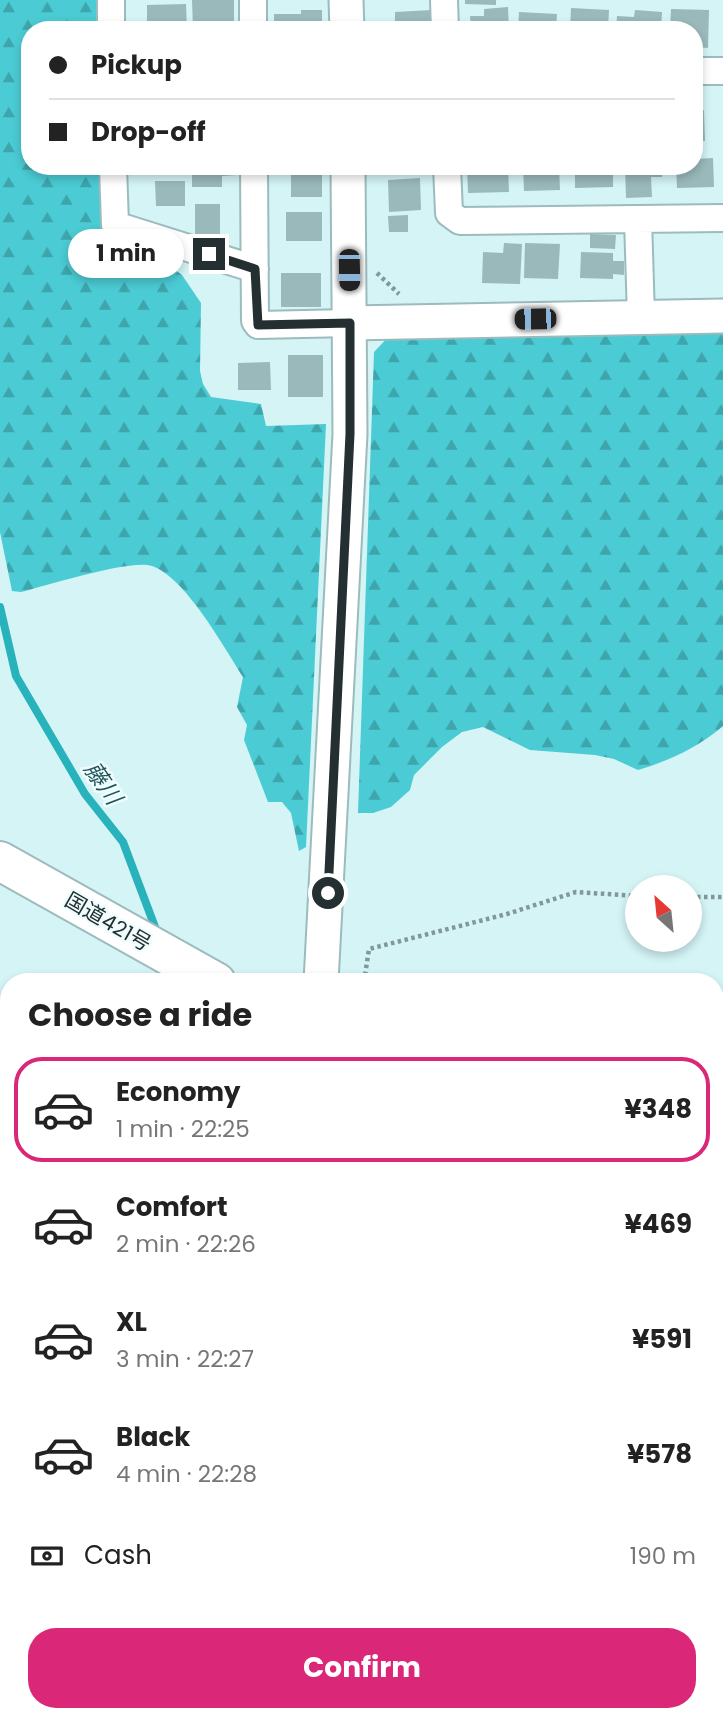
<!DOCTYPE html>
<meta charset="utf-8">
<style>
:root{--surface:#fff;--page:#f6f6f6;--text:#222;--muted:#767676;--line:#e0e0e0;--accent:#db2777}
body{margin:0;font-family:Poppins,"Noto Sans JP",sans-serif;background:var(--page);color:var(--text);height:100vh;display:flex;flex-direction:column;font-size:26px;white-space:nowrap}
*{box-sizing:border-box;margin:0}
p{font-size:23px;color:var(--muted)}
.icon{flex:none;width:38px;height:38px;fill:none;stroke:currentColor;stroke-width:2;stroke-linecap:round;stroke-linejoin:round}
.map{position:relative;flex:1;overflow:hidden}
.panel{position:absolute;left:0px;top:973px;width:724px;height:749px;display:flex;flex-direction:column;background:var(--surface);border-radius:28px 28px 0 0;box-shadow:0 4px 10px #0003}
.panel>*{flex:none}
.banner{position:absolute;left:21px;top:21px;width:682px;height:154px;border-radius:28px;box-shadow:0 4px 10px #0003;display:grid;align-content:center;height:154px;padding:0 28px;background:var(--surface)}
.needle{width:46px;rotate:333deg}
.tools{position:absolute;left:625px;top:875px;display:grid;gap:14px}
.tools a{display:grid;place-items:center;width:77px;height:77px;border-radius:50%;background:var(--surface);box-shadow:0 4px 10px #0003;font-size:35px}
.end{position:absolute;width:32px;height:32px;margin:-16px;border:9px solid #232f30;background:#fff;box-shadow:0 0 0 4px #fff}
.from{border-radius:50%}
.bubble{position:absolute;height:49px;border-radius:24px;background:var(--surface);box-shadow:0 4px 10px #0003;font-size:23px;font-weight:700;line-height:49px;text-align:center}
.car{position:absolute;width:21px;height:42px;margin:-21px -10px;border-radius:9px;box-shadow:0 0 5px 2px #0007;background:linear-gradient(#222 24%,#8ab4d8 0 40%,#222 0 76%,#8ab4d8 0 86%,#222 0)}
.banner b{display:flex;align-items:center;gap:24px;height:66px;font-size:26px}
.banner b+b{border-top:2px solid var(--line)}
.banner i{width:18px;height:18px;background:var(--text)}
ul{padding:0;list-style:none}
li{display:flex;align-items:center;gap:21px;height:105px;margin:0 14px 10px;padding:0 14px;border:4px solid transparent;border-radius:28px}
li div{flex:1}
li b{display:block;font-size:26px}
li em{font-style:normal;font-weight:700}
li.selected{border-color:var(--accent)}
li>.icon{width:63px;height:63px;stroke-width:1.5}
h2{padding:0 28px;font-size:32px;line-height:84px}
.pay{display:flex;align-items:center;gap:18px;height:77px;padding:0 28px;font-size:26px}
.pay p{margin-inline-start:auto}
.cta{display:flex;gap:14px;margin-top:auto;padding:14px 28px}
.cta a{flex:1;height:80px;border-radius:28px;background:var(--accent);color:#fff;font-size:28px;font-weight:700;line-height:80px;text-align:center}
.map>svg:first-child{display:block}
</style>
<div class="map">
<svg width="723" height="1722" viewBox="0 0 723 1722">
<defs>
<pattern id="forest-firs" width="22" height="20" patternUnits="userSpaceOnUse" patternTransform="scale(1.75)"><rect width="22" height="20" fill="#4bcbd4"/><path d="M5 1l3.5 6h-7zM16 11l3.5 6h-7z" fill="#3ea5ac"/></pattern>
</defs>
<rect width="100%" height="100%" fill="#d4f4f6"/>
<path fill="url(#forest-firs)" d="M0,0H100V30H30V166H102V226L147,244L163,261L182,275L201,303L200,371L203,384L211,397L261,404L266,426L326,424L306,847L299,851L291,813L282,802H268L244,740L247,725L237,707L243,677C225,649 181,569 147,565C122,562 48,585 21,592L12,591L0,532Z
M723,330V726C697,748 671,760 638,770L614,759L595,755L530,750L483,727L462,732L442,747L414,775L410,790L391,807L373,813H358L374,352L393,332Z"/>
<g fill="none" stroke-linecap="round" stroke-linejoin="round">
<path stroke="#28b2bb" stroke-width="8" d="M0,607L16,676L85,794L123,842L158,935
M376,1713V1722"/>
</g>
<path fill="#9ab9bb" d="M192,0H234V29H193Z
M465,0H496V5L465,4Z
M186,4L187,30H147V5Z
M508,7L509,30H471L470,16H484V9Z
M571,8L609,10L608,30H570Z
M671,9L709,10L708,48L695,47V30H670Z
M301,10H322V30H274V14H301Z
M432,10L433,30H395V12Z
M635,10L662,12L661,30H616L617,16L634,17Z
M519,12L557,14L556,30H518Z
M695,110H704L705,141H695Z
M713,158L714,187L677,188L676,166H695V159Z
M192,166H237V175L222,176V187H192Z
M304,166H319V171L322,170V197H291V171H304Z
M467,166H508L509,192L468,193Z
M523,166H559L560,190L524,191Z
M575,166H613V187L575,188Z
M625,166H662V177H651L652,197L626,198Z
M420,178L421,210L389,212L388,180Z
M155,181H185V206H156Z
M195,204H220V236H195Z
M286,212H322V241H286Z
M408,215V232H389L388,216Z
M590,234L616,235L615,249L590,248Z
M504,243L522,244L520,284L482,283L483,252L503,253Z
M525,243L560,244L558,279L524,278Z
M581,252L613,253V261H624V275L613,274V279L580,278Z
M281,273H321V307H281Z
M288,355H323V397H288Z
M270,362L271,390H238V363Z"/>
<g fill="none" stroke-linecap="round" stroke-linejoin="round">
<defs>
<path id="minor" d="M111,0V30
M253,0V30
M444,0L445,30
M695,71H723
M113,166L115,225L255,269
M254,166L255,321L258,325L350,323
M447,166L449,213L460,221L723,218
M638,219L641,317
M0,1232L9,1231"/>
<path id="tertiary" d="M346,0L347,30
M350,323L723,316
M321,982L350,434L348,166"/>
<path id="secondary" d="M0,1088L9,1120
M159,1713L163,1722"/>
<path id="trunk" d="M0,861L216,982
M716,1255L723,1259"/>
</defs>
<use href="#minor" stroke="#9cbbbd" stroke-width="30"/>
<use href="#tertiary" stroke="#9cbbbd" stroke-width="37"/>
<use href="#secondary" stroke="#9cbbbd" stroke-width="42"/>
<use href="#trunk" stroke="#9cbbbd" stroke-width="42"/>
<path stroke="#819799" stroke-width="4.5" stroke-dasharray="3.5 3.5" stroke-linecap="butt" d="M377,273L399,294
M690,897H723
M364,982L369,949L507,914L576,892L637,896
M406,1713V1722"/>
<use href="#minor" stroke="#fff" stroke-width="26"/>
<use href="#tertiary" stroke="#fff" stroke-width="33"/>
<use href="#secondary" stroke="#fff" stroke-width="38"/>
<use href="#trunk" stroke="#fff" stroke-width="38"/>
</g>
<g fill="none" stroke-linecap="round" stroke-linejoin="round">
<path stroke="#232f30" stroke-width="9" d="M209,254L255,269L258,325L350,323V434L328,893"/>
</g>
<g text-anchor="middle" stroke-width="5" stroke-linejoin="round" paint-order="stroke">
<g font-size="21" fill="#232f30" stroke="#f0fdfe">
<text transform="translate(108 922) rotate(30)" y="7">国道421号</text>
</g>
<g font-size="23" font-style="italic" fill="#1f5559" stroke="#f0fdfe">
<text transform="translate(103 783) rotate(55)" y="8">藤川</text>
</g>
</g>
</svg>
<div class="tools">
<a><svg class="needle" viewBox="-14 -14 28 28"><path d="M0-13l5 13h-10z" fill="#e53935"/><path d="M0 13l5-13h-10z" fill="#767676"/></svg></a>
</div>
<i class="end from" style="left:328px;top:893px"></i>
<i class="end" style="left:209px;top:254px"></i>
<div class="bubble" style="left:68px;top:229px;width:116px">1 min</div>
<i class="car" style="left:349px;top:270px;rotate:179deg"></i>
<i class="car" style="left:535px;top:319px;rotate:269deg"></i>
<div class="banner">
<b><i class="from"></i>Pickup</b>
<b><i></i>Drop-off</b>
</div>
<section class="panel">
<h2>Choose a ride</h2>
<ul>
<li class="selected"><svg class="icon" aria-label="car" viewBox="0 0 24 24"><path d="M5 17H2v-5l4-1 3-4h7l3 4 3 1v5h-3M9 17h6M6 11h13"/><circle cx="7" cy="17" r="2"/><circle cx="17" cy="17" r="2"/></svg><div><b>Economy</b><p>1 min · 22:25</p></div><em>¥348</em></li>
<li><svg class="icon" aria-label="car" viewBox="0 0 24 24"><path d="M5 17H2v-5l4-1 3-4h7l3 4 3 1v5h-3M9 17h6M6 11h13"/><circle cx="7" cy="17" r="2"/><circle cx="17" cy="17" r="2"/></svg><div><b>Comfort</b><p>2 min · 22:26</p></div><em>¥469</em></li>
<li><svg class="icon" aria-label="car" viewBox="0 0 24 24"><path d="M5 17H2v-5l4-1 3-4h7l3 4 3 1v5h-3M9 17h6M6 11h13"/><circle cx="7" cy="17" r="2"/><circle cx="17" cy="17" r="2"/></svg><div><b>XL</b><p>3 min · 22:27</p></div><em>¥591</em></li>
<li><svg class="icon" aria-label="car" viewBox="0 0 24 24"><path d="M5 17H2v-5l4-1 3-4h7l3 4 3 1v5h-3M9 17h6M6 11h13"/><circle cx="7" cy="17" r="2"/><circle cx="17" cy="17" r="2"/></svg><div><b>Black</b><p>4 min · 22:28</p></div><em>¥578</em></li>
</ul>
<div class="pay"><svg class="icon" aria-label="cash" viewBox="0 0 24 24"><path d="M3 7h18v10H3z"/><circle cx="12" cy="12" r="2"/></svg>Cash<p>190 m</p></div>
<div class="cta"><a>Confirm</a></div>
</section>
</div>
